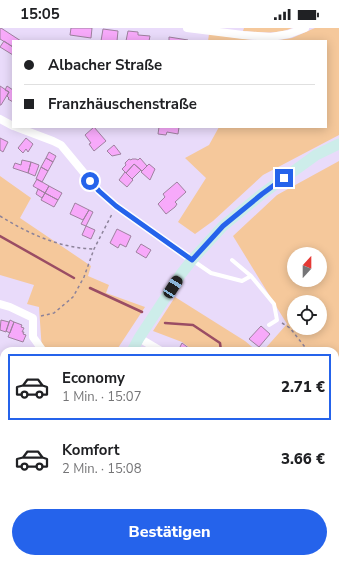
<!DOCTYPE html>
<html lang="de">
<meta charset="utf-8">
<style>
:root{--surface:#fff;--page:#f6f6f6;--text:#202124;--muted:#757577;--line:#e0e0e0;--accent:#2563eb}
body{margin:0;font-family:"Nunito Sans",sans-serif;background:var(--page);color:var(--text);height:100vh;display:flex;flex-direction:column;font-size:15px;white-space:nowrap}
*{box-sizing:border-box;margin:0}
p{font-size:13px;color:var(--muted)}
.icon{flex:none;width:22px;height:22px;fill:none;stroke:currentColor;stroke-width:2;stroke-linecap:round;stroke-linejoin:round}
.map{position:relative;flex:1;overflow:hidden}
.panel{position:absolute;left:0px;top:319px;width:339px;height:216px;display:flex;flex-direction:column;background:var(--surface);border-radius:12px 12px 0 0;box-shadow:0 2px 10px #0003}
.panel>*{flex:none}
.hud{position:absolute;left:12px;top:12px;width:315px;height:88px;border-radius:0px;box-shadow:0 2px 10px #0003;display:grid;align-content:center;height:88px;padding:0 12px;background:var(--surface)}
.needle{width:26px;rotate:21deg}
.buttons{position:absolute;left:287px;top:219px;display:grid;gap:8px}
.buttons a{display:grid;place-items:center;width:40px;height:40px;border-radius:50%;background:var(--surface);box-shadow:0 2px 10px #0003;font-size:20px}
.end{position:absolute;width:18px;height:18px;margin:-9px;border:5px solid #2563eb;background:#fff;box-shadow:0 0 0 2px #fff}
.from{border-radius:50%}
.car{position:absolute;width:12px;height:24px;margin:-12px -6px;border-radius:5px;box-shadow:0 0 3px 1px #0007;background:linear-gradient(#222 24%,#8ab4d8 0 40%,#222 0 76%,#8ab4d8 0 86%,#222 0)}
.hud b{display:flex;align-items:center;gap:14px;height:38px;font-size:15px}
.hud b+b{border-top:1px solid var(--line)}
.hud i{width:10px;height:10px;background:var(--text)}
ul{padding:7px 0 0;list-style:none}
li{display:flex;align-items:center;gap:12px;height:66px;margin:0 8px 6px;padding:0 4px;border:2px solid transparent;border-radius:0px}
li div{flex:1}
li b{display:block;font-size:15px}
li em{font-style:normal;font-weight:800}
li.current{border-color:var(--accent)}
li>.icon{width:36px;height:36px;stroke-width:1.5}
.primary-button{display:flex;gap:8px;margin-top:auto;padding:8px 12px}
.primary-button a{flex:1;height:46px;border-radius:24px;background:var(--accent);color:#fff;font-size:16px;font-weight:800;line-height:46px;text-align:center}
.status{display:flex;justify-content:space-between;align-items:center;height:28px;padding:0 20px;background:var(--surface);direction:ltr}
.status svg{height:11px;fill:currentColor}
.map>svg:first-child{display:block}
</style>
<div class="status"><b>15:05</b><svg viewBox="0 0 49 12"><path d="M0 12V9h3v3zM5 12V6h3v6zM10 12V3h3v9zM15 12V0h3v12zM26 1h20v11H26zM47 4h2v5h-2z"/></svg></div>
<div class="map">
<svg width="339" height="535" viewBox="0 0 339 535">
<rect width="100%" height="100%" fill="#e9dbfa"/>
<path fill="#f5c89b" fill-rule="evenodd" d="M244,0H292C277,7 259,4 243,3Z
M315,0H339V107L263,147L213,193L195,206L178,194L206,150L185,130L209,117L219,99H326V13H272L292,10Z
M209,6L259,13H208Z
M339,133V535H254L252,531H335V323H263L287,296L233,208L277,167ZM294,226H320V252H294ZM294,274H320V300H294Z
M0,148L31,170L20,190L91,238L88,248L109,257L106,265L145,279L116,323H42L39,279L27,276L34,257L0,247Z
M175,269L245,313L257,323H194L182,314L153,303Z"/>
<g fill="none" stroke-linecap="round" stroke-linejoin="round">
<path stroke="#9a4d64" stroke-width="2.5" d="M0,208L74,250
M90,260L142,284
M165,295L193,297L220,315L221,323
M335,458L339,459
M323,535V531"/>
</g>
<path fill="#f7a9fa" stroke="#9e819f" d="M0,0H1L21,13H13V19L0,11Z
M71,0H92L91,10L70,7Z
M103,1L118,3L117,13H101Z
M128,3L138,4V7L150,8L149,13H126Z
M169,9L188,12V13H169Z
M4,13L13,19V27L0,19Z
M0,58L9,64L1,77H0Z
M7,58L13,62V74L8,71L9,70L7,68L9,64L5,62Z
M94,99L106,113L94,123L89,116L91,115L85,107Z
M159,99H179L178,106L167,104L166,107L158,106Z
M0,110L8,114L3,124L0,122Z
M26,110L33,116L28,124L26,121L23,125L18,120Z
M114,117L121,126L112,128L107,123Z
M49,124L56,128L53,134L46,130Z
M46,130L53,134L48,143L41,139Z
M140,130L147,138L142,143L134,136L126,145L122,141L126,137L125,135L129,131L131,132L132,131H136L138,132Z
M22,132L31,134L28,145L13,140L15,135L21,137Z
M31,134L39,137L35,148L28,145Z
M134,136L141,142L132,151L126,145Z
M149,136L155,141L150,152L141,144Z
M41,139L48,143L42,154L36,151Z
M125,144L133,152L127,159L119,152Z
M37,151L49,158L45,165L33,158Z
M177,154L186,164L175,174L177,176L175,179L166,186L158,176L165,169L163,166Z
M49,158L62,165L58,172L45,165Z
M38,161L45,165L42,170L36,166Z
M45,165L58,172L54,179L41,172Z
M75,175L89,182L83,192L70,186Z
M89,182L93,184L86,198L81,196Z
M86,198L95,202L91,211L82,207Z
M117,201L131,208L126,219L120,216L118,220L110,215Z
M141,216L151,222L146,230L136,224Z
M1,292L9,294L6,304L0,302Z
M10,292L14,294L10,305L6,303Z
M14,294L22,297L21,299L24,300L22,304H24L23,306L26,307L23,314L8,309Z
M261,298L270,306L259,319L249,311Z
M182,315L190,321L189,323H178Z
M6,531H19L16,535H3Z
M80,531H91L94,534L76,535Z"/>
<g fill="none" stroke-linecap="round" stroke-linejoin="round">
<path stroke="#8c8299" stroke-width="1.5" stroke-dasharray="3 3" stroke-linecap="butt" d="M0,188C29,206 60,220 94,221
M41,288L54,285L73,269L84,249L94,221L112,186
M282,295L290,300L308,323
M335,357L339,363"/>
<path stroke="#fff" stroke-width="4" d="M192,232L211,245L242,253L251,248
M232,232L251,248L274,276L277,292L269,297"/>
<path stroke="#fff" stroke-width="8" d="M187,0L243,7L271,9L289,6L305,0
M0,91L13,98
M16,99L53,113L61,117L99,163L116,178L192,232
M0,276L10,279L33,290V309L43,323
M139,310L161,323
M0,426L4,429
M36,531L40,535
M188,531L191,535
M239,531L240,535"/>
<path stroke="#cdedea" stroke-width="11" d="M132,323L139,310L181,246L192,232L223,198L262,166L316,127L339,116
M0,504L4,499"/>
</g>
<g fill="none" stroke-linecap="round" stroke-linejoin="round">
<path stroke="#2563eb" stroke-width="5" d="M90,153L99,163L116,178L192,232L223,198L262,166L284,150"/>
</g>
</svg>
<div class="buttons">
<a><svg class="needle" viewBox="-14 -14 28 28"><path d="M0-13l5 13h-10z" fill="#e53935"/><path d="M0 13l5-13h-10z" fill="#757577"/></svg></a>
<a><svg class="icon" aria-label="locate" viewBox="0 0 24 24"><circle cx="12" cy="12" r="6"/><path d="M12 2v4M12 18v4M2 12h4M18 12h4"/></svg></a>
</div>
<i class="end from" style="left:90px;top:153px"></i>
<i class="end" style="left:284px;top:150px"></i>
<i class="car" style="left:173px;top:259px;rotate:33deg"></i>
<div class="hud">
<b><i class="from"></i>Albacher Straße</b>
<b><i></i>Franzhäuschenstraße</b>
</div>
<section class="panel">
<ul>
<li class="current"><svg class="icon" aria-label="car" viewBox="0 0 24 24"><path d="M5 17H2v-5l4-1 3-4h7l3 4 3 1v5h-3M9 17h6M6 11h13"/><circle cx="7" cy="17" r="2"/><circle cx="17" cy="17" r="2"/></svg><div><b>Economy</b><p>1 Min. · 15:07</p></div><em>2.71 €</em></li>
<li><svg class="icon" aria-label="car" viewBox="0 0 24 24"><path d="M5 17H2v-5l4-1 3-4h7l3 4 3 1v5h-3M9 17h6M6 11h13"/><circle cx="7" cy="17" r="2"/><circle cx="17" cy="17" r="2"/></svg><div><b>Komfort</b><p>2 Min. · 15:08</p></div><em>3.66 €</em></li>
</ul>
<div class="primary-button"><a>Bestätigen</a></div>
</section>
</div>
